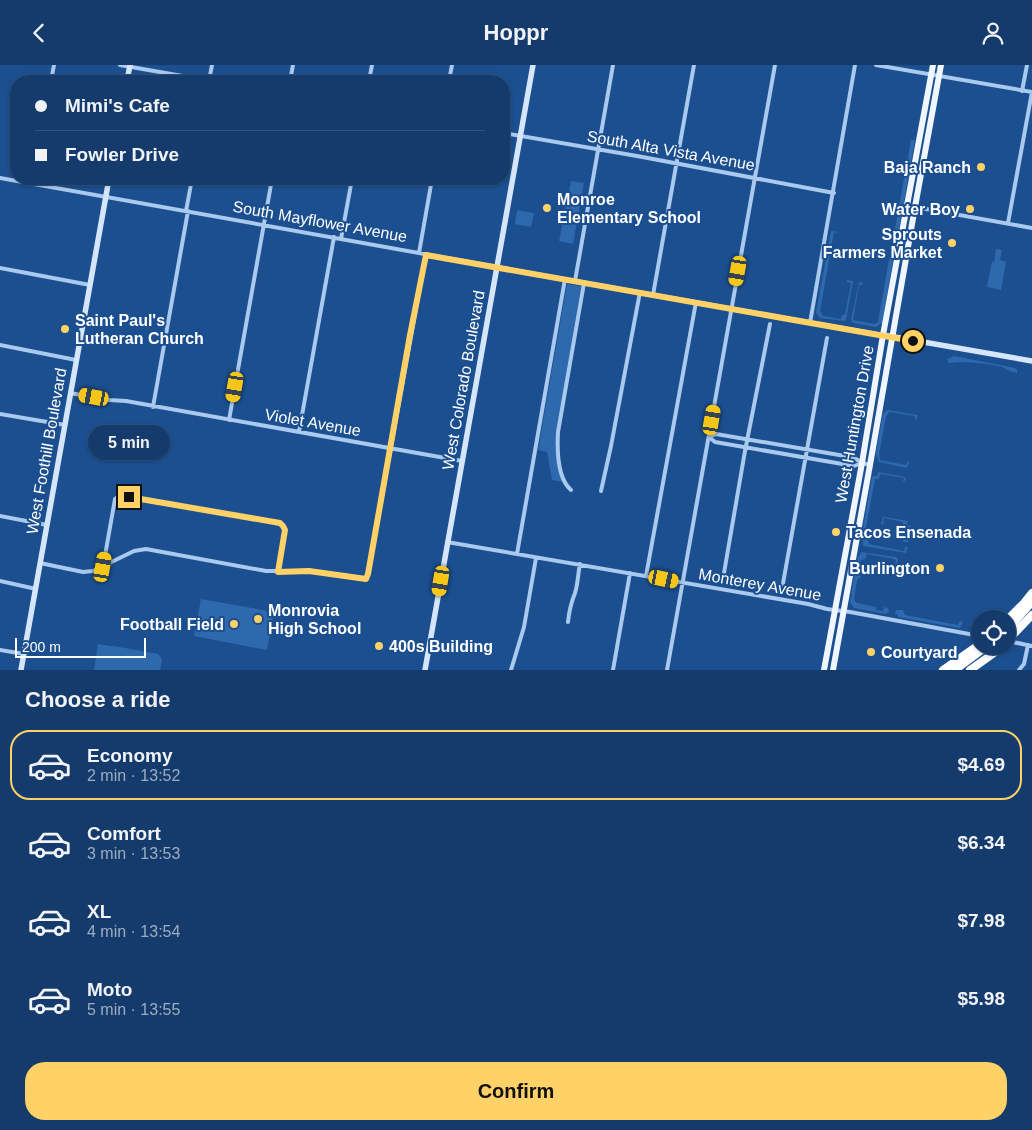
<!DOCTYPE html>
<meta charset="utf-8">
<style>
:root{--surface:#143b6b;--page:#1d4271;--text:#f1f3f6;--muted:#9dadc1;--line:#33557e;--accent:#ffd166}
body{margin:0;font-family:Arial,sans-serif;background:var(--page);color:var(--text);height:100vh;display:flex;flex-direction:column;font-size:19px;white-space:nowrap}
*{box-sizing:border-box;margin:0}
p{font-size:16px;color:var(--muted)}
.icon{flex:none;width:28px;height:28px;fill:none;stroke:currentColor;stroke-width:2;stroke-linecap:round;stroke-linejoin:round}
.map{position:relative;height:605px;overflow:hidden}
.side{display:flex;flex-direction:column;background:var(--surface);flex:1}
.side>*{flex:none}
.guide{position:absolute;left:10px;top:10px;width:500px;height:110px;border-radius:20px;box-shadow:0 1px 4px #0004,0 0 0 1px var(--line);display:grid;align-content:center;height:110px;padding:0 25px;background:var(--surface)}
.controls{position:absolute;left:971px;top:545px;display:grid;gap:10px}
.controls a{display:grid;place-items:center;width:45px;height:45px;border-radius:50%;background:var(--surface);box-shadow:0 1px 4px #0004,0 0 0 1px var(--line);font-size:25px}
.scale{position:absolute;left:15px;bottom:12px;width:131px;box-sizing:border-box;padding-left:5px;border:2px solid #fff;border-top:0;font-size:14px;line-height:18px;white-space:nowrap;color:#fff;-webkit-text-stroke:4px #1b4f8f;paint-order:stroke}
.end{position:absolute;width:22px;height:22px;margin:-11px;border:6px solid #ffd166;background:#111;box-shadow:0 0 0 2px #111}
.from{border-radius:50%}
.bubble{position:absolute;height:35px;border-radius:18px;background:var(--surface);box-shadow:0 1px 4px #0004,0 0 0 1px var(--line);font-size:16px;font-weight:700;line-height:35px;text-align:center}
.car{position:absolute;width:15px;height:30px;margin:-15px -8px;border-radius:6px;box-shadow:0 0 4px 1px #0007;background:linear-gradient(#f5c518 24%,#345 0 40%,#f5c518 0 76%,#345 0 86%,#f5c518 0)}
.guide b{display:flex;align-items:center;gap:18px;height:48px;font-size:19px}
.guide b+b{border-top:1px solid var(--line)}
.guide i{width:12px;height:12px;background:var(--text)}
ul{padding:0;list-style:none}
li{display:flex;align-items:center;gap:15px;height:70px;margin:0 10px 8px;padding:0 15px;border:2px solid transparent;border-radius:20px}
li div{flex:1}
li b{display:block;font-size:19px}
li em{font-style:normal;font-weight:700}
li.current{border-color:var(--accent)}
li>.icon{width:45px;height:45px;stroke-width:1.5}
h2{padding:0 25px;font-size:22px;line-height:60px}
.button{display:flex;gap:10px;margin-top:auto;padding:10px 25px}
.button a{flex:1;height:58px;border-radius:20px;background:var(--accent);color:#111;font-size:20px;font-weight:700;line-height:58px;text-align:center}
header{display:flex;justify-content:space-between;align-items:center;height:65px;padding:0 25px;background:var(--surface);font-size:22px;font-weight:700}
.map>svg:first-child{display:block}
</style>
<header><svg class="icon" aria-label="back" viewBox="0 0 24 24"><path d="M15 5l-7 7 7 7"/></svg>Hoppr<svg class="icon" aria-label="person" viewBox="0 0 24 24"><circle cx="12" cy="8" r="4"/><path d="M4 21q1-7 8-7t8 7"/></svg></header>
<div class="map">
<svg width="1032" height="605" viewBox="0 0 1032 605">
<rect width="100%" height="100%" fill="#1b4f8f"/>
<path fill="#2e69ad" d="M911,75H915L898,169L897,170L894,169Z
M571,116L584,118L573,179L559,176Z
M517,145L534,148L531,162L515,159Z
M831,166L838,167V168L834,167L820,246L823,251L841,254L842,250H845L851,218L847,217V215L853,216L846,255L845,256L820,253L816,248Z
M892,177L896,179L882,258L876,262L853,258L851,255L859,217L863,218L862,220H859L853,255L874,259L878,257Z
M996,184L1002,185L1000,195L1006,197L1001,225L987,222L992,196L994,197Z
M567,219L581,221L559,354L557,379L563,417L552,415L547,387L538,385Z
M954,291L1015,303L1017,305V308C1011,307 1007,304 1002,302C987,298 963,296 949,298L947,294Z
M887,345L918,350L916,355H915V351L889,347L886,352L879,389L880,395L906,400L908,396L909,397L907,403L879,397L876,388L883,349Z
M878,407L905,412L906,414L904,417H903L904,413L880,409L879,414H875L864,473L868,475L869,479L904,486L905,482H908L906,488L863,481V476L861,474L872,412L873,411H877Z
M883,452H885L908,456L907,460L911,461L908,477H903L905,462L902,461L903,457L884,453L883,460L881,459Z
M861,487L896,492L898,494L897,499L895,500L896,496L894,494L867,489L865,494L861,495L858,510L861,511V512L857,515L854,535L857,538L876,542V545L883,546L884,542L888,543L889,546L886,549L854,543L850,537L852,529H851L858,492L860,490Z
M201,534L274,547L267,585L194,571Z
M896,545H903L905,550L958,560L960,556L963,557L960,563L898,552L897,549H895Z
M98,579L111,581H114L158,589L162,594L160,605H94Z"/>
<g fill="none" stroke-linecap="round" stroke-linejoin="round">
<path stroke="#a9c9ee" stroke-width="4" d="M120,0L211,16
M876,0L1032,27
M51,16L54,0
M209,16L212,0
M290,16L293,0
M369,16L372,0
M449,16L452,0
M1022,26L1027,0
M504,68L637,91L834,128
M0,113L497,202L883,270
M915,142L1032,163
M186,146L192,114
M1008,158L1032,27
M341,174L352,114
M419,188L432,114
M0,203L90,220
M575,216L613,0
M653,230L694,0
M810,258L855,0
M0,280L76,295
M70,328L109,335L126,336L462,396
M153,342L188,146
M0,349L65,360
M229,355L272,114
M299,367L334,172
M862,398L854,401L715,377L709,372L716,369L845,391L856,394L862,398L870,400
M571,425C557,413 557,385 558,367L584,218
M601,426L611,381L640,227
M0,451L47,460
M447,477L808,539L827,544L850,547L980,571
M517,489L565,214
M40,498L83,507L93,506L134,486L146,484L266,506H309L366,514L368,509L426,189
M103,502L115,434L119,431L280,458L283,461L285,465L278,507
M646,511L696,237
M723,514L745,386L770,259
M0,516L36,524
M782,524L827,273
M568,557C569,547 571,538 575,528C578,519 578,508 580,499
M1008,576L1032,581
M0,585L24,589
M511,605L524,562L536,493
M613,605L630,508
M667,605L775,0
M1019,605L1024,599L1028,580"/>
<path stroke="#d6e6fa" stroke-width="5.5" d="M127,16L130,0
M883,270L1032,296
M21,605L109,114
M425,605L533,0"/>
<path stroke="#f0f6ff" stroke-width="6" d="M824,605L862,398L883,270L933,0
M833,605L870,400L915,142L941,0"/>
<path stroke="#fff" stroke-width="8" d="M1008,554L1024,538L1032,528
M1008,564L1032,537
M1008,575L1032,550
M943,605L980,579
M955,605L987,581
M970,605L994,588L1001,581"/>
</g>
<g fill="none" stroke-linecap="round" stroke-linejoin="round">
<path stroke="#ffd166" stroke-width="6" d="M129,432L280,458L283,461L285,465L278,507L309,506L366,514L368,509L410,270L426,190L913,276"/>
</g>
<g fill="#ffd166" stroke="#1b4f8f" stroke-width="2">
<circle cx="981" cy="102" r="5"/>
<circle cx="547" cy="143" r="5"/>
<circle cx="970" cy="144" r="5"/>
<circle cx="952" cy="178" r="5"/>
<circle cx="65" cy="264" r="5"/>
<circle cx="836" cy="467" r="5"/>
<circle cx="940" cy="503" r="5"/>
<circle cx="258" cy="554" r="5"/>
<circle cx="234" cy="559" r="5"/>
<circle cx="379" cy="581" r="5"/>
<circle cx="871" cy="587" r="5"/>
</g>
<g text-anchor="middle" stroke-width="4" stroke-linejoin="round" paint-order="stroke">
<g font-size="16" fill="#fff" stroke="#1b4f8f">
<text transform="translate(671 85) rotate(10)" y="6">South Alta Vista Avenue</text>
<text transform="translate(320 156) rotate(10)" y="6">South Mayflower Avenue</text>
<text transform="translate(463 315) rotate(-80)" y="6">West Colorado Boulevard</text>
<text transform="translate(313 357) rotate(10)" y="6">Violet Avenue</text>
<text transform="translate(854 359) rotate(-80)" y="6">West Huntington Drive</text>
<text transform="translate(46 386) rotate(-80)" y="6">West Foothill Boulevard</text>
<text transform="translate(760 519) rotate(10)" y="6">Monterey Avenue</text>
</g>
<g font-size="16" font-weight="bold" fill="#fff" stroke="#1b4f8f" text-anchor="start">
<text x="971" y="108" text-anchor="end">Baja Ranch</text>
<text x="557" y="140">Monroe<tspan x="557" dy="18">Elementary School</tspan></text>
<text x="960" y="150" text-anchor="end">Water Boy</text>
<text x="942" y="175" text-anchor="end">Sprouts<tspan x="942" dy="18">Farmers Market</tspan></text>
<text x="75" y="261">Saint Paul's<tspan x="75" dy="18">Lutheran Church</tspan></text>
<text x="846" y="473">Tacos Ensenada</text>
<text x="930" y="509" text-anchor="end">Burlington</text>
<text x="268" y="551">Monrovia<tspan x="268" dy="18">High School</tspan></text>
<text x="224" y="565" text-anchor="end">Football Field</text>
<text x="389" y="587">400s Building</text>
<text x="881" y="593">Courtyard</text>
</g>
</g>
</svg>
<div class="controls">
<a><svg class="icon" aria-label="locate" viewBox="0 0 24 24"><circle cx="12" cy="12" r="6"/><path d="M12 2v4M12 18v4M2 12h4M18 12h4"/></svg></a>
</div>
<div class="scale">200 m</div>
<i class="end from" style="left:913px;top:276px"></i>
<i class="end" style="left:129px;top:432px"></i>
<div class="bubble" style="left:88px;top:360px;width:82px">5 min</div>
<i class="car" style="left:738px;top:206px;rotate:190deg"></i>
<i class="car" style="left:235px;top:322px;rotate:190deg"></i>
<i class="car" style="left:94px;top:332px;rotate:280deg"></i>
<i class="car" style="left:712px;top:355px;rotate:10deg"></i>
<i class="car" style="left:103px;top:502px;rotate:10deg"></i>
<i class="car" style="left:664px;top:514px;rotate:102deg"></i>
<i class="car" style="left:441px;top:516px;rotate:189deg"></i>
<div class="guide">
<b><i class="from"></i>Mimi's Cafe</b>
<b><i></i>Fowler Drive</b>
</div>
</div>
<section class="side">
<h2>Choose a ride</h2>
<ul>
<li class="current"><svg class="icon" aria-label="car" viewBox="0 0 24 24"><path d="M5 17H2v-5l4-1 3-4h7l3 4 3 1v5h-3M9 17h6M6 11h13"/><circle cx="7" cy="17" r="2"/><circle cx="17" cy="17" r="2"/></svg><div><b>Economy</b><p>2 min · 13:52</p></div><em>$4.69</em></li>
<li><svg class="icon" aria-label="car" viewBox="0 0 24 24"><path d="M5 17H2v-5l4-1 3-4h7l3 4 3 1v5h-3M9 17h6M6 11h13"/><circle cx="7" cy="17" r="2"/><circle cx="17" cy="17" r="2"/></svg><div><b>Comfort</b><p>3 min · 13:53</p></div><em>$6.34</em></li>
<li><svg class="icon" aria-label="car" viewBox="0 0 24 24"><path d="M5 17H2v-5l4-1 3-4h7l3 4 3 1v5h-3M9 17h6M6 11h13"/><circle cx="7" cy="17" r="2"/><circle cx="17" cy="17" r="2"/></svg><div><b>XL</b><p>4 min · 13:54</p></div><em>$7.98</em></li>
<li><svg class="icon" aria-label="car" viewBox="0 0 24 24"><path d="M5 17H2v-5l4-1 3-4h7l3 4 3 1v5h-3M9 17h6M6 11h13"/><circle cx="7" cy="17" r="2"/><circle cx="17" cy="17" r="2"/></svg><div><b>Moto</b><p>5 min · 13:55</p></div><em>$5.98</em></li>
</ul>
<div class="button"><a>Confirm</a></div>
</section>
